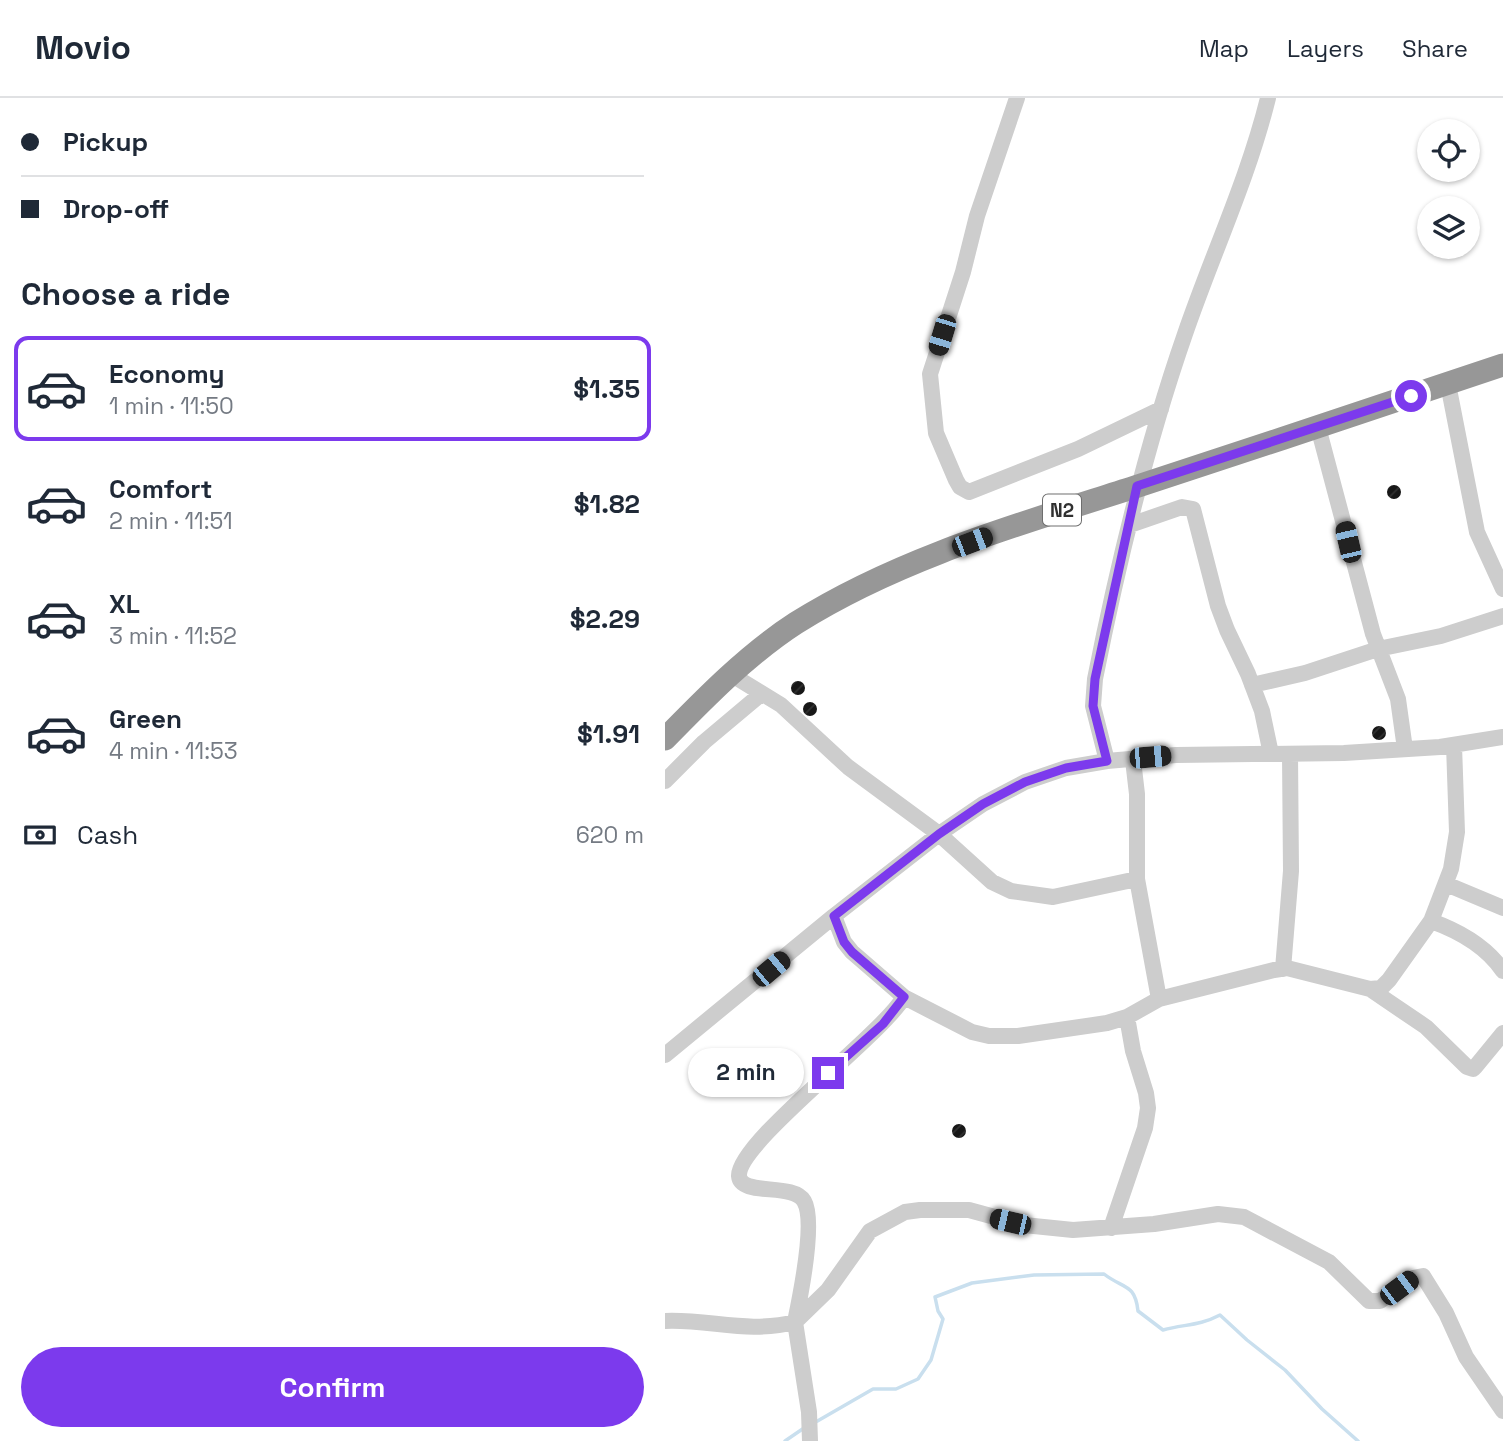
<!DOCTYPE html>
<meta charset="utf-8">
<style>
:root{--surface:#fff;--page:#f6f6f7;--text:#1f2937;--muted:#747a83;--line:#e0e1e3;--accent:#7c3aed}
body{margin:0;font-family:"Space Grotesk",sans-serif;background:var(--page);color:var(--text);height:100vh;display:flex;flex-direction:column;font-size:26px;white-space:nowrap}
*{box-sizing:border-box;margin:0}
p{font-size:23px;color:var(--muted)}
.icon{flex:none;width:38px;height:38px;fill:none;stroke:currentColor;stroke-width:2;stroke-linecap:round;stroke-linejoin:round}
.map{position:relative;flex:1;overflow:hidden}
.drawer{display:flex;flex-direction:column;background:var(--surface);width:665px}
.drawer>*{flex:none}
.hud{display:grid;align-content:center;height:154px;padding:0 21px;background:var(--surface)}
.tools{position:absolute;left:752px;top:21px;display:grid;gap:14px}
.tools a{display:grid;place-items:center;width:63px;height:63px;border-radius:50%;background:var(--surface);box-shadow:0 2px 5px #0004;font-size:35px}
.end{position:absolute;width:32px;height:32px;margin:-16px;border:9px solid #7c3aed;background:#fff;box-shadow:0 0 0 4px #fff}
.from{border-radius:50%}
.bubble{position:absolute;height:49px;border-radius:24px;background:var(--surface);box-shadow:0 2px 5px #0004;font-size:23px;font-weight:600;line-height:49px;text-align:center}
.car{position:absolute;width:21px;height:42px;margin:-21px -10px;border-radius:9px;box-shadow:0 0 5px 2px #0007;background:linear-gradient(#222 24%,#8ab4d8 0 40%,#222 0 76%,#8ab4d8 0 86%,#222 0)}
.hud b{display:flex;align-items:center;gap:24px;height:66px;font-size:26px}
.hud b+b{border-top:2px solid var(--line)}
.hud i{width:18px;height:18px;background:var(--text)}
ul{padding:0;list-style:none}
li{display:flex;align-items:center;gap:21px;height:105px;margin:0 14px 10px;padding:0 7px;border:4px solid transparent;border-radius:14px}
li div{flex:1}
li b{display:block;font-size:26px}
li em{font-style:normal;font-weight:600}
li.selected{border-color:var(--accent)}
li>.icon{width:63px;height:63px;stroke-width:1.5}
h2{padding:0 21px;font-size:32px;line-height:84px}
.pay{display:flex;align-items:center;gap:18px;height:77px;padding:0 21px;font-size:26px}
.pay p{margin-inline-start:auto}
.primary-button{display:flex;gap:14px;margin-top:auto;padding:14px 21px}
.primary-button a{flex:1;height:80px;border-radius:42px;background:var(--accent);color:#fff;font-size:28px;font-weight:600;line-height:80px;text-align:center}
header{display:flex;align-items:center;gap:42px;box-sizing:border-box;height:98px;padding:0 35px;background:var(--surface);border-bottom:2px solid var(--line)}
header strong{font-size:33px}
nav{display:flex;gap:38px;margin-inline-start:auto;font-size:24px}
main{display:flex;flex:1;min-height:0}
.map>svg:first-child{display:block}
</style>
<header>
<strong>Movio</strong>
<nav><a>Map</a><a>Layers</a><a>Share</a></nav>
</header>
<main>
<section class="drawer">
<div class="hud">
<b><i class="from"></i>Pickup</b>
<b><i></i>Drop-off</b>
</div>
<h2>Choose a ride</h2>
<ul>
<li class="selected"><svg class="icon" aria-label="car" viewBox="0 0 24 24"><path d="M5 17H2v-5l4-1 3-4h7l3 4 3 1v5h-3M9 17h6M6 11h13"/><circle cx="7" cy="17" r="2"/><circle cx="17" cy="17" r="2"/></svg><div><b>Economy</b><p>1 min · 11:50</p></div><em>$1.35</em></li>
<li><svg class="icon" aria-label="car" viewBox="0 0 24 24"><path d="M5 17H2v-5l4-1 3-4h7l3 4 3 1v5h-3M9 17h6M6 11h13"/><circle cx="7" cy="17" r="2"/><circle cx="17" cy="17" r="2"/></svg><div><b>Comfort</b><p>2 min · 11:51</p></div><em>$1.82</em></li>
<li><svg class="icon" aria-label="car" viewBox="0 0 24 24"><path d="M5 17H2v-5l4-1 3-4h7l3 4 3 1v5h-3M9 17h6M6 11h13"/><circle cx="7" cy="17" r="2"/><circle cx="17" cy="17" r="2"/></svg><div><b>XL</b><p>3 min · 11:52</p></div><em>$2.29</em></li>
<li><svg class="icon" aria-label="car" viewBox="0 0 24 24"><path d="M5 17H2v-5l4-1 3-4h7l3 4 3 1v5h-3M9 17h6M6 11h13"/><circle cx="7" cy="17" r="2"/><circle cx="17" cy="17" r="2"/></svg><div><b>Green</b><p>4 min · 11:53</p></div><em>$1.91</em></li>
</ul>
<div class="pay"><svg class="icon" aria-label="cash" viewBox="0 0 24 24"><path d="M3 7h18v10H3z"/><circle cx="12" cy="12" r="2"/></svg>Cash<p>620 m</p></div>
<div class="primary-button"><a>Confirm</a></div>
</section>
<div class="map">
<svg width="838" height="1343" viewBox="0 0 838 1343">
<defs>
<pattern id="building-hatch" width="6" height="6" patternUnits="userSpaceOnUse" patternTransform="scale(1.75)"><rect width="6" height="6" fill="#171717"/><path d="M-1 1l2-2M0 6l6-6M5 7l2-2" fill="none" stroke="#303030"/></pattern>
</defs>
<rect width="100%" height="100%" fill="#fff"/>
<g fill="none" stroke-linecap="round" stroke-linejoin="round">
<path stroke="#c9dfee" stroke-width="3.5" d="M149,1325L208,1291H231L253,1281L266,1262L278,1221L273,1213L270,1199L307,1185L369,1177L439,1176C458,1191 470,1185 473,1213L498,1232C520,1226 534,1228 555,1217L582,1242L620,1272L657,1311L693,1343
M120,1343L139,1330"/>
</g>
<path fill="url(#building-hatch)" d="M722 394a7 7 0 1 1 14 0a7 7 0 1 1-14 0Z
M126 590a7 7 0 1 1 14 0a7 7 0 1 1-14 0Z
M138 611a7 7 0 1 1 14 0a7 7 0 1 1-14 0Z
M707 635a7 7 0 1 1 14 0a7 7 0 1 1-14 0Z
M287 1033a7 7 0 1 1 14 0a7 7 0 1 1-14 0Z"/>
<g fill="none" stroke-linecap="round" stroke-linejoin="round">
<path stroke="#cdcdcd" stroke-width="16" d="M352,0L312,118L298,174L265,276L271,335L291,382L295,389L304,394L413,351L496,311
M603,0C583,81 547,157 520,236C481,348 453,465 430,581L428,608L442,663L511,657L679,655L775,649L838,639
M783,286L812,434L838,491
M653,329L708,536L733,601L740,651
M465,427L517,409L528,411L553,508L562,532L583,576L597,613L606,656
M67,577L116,607L183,669L274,736L327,784L346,793L388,799L472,781
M587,587L640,575L713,551L776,538L838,518
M468,662L472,696V781L494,901
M0,683L39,644L96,596
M781,786L838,810
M766,823C794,833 821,848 838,873
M618,871L626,773L625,656
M705,891L761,929L802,969L808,971L811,968L838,935
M239,899L307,934L324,938H353L442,925L462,919L494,901L609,872L622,870L705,891L716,890L724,882L766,823L786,771L792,734L789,647
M0,957L169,818
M446,1130L480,1030L483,1010L481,995L468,953L462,919
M0,1223C46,1221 82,1236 130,1224C135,1200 151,1123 139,1103C128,1084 76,1099 74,1078C72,1045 216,938 239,899L187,854L179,844L169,818L274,736L318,706L360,684L401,670L442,663
M145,1343L144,1314L130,1224L163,1192L205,1133L240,1114L255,1112H304L359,1127L408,1132L489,1126L553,1116L579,1119L664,1164L704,1203H715L748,1180L758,1178L781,1215L801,1259L838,1313"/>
<path stroke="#979797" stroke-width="23" d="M0,641C40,600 83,556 131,525C234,460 355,426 470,389C593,349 715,308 838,267"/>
</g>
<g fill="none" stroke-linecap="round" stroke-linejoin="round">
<path stroke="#7c3aed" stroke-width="9" d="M163,975L218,926L239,899L187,854L179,844L169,818L274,736L318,706L360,684L401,670L442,663L428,608L430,581L472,388L746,298"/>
</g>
<g text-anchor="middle" stroke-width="7" stroke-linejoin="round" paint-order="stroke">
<rect fill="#fff" stroke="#6e6e6e" stroke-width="2" x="378" y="396.5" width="38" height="31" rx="5"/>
<g font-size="19" font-weight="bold" fill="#303030">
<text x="397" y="419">N2</text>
</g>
</g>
</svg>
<div class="tools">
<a><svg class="icon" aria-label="locate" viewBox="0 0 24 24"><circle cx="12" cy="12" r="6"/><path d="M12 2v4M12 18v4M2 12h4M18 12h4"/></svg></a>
<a><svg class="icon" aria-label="layers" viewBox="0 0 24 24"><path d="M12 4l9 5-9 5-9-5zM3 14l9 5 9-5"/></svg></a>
</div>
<i class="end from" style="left:746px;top:298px"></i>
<i class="end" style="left:163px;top:975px"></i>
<div class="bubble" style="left:23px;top:950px;width:116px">2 min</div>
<i class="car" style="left:277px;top:237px;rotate:197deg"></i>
<i class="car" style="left:307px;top:444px;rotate:69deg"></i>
<i class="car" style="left:683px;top:444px;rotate:347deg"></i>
<i class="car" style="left:485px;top:659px;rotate:85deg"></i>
<i class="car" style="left:106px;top:871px;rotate:50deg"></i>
<i class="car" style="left:345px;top:1124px;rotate:283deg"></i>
<i class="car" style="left:734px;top:1190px;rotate:53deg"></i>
</div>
</main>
